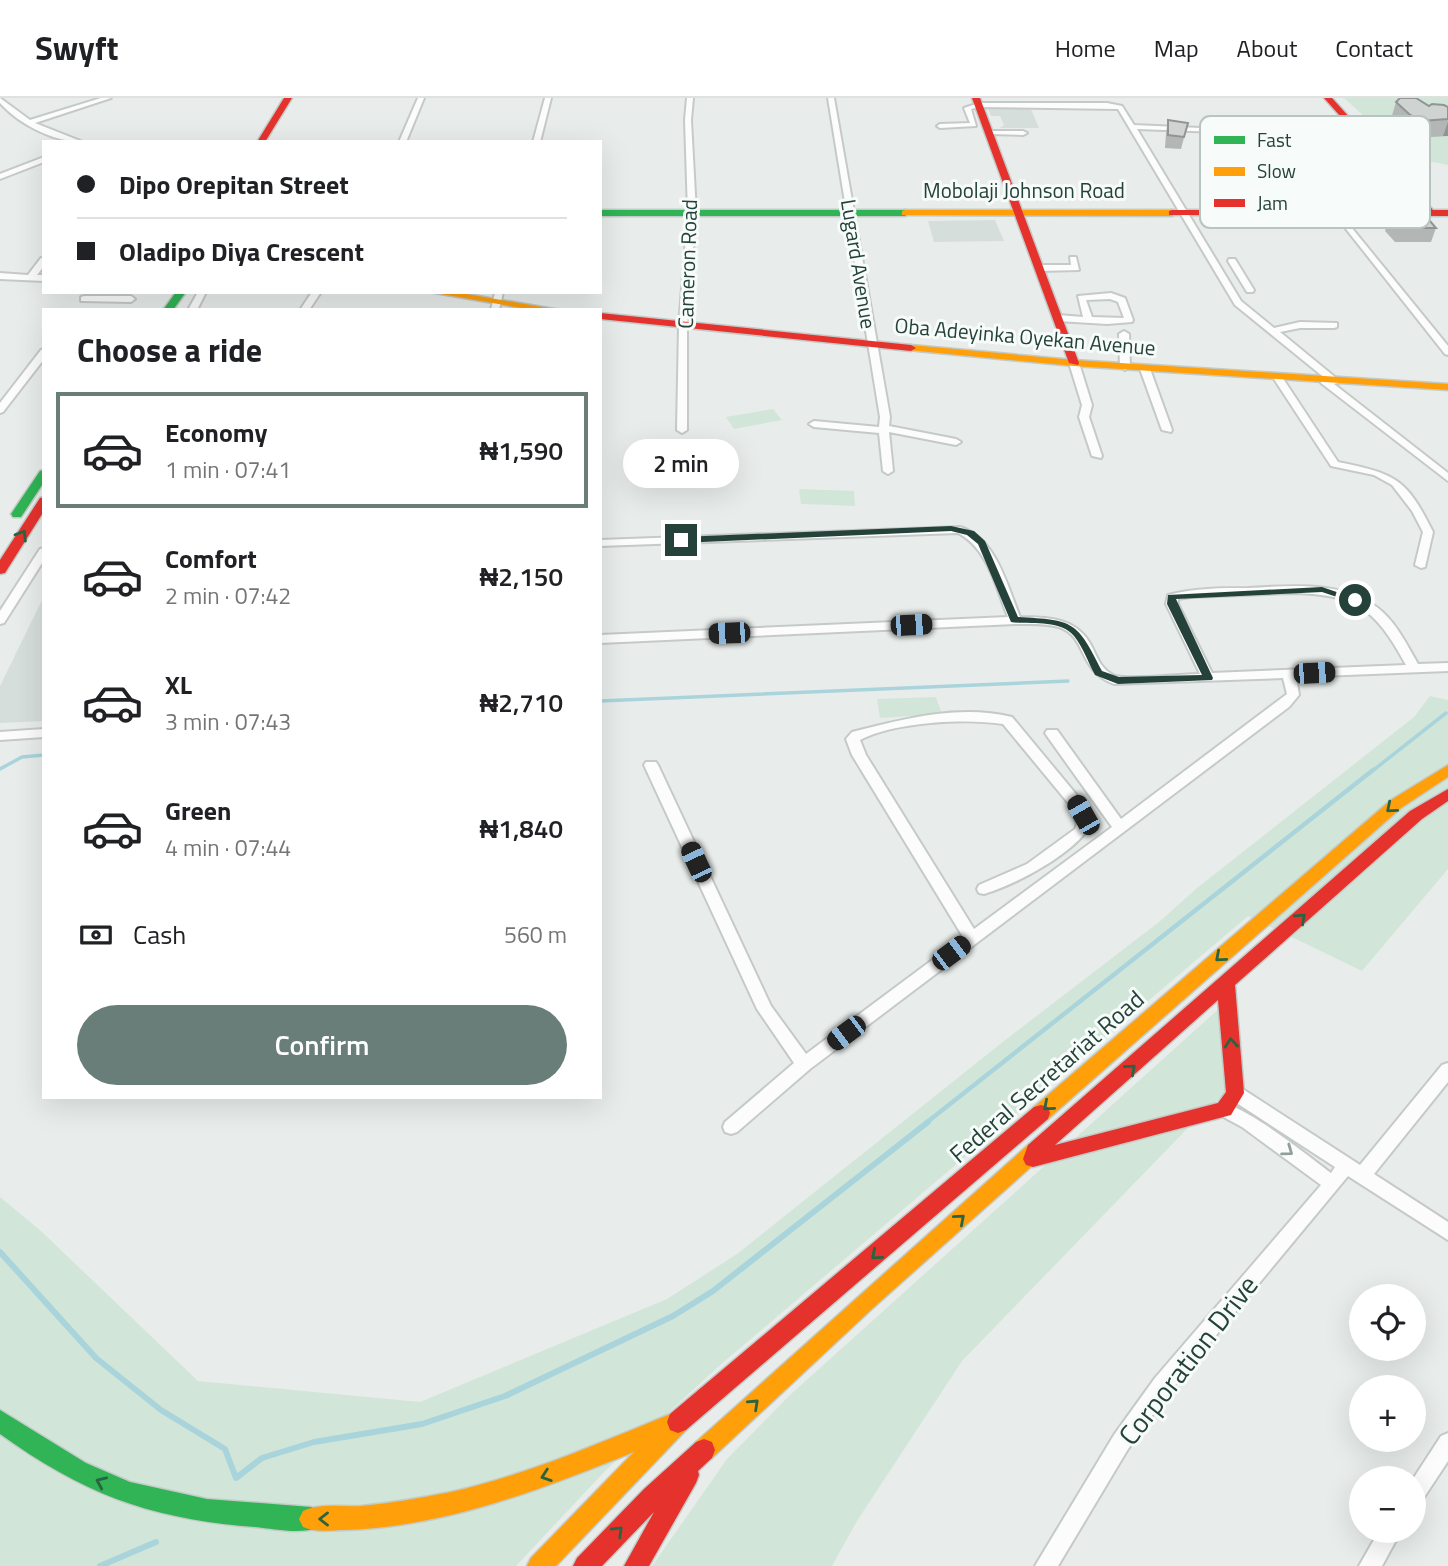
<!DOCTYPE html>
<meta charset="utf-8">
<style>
:root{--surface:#fff;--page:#f6f6f6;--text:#202124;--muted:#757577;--line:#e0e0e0;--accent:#697e78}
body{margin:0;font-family:"Titillium Web",sans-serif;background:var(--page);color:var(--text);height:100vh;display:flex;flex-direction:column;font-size:26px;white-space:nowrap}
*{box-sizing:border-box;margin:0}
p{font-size:23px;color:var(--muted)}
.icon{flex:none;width:38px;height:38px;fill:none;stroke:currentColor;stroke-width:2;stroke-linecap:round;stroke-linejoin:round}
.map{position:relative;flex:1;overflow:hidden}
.panel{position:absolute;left:42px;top:210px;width:560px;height:791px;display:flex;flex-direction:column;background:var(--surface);border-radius:0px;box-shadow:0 7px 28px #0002}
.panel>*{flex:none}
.top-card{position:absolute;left:42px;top:42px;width:560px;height:154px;border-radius:0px;box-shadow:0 7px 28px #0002;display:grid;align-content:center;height:154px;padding:0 35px;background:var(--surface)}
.tools{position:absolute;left:1349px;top:1186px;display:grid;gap:14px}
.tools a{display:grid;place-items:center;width:77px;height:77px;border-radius:50%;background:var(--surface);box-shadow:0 7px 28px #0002;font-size:35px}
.end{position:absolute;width:32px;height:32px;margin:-16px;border:9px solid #24423a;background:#fff;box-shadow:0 0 0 4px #fff}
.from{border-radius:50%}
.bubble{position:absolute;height:49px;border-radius:24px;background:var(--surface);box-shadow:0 7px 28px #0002;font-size:23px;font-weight:600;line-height:49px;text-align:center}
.car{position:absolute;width:21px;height:42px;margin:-21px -10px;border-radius:9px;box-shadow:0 0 5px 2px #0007;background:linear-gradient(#222 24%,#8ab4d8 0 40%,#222 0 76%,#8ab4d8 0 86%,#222 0)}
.top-card b{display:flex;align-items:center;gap:24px;height:66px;font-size:26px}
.top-card b+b{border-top:2px solid var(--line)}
.top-card i{width:18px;height:18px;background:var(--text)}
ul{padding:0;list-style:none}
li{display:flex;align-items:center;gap:21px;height:116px;margin:0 14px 10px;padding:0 21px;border:4px solid transparent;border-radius:0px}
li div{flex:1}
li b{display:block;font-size:26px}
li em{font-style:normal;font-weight:600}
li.selected{border-color:var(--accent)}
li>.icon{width:63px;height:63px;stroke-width:1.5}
h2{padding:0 35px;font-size:32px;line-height:84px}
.pay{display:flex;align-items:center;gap:18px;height:77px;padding:0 35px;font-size:26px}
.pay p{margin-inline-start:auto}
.primary-button{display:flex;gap:14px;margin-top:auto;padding:14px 35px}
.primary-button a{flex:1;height:80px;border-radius:42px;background:var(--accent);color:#fff;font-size:28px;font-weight:600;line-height:80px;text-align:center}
header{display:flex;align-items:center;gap:42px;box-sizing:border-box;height:98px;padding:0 35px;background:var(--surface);border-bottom:2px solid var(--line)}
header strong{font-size:33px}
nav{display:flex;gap:38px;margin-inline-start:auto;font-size:24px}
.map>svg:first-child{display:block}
</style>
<header>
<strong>Swyft</strong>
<nav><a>Home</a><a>Map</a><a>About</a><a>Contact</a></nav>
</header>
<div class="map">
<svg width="1448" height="1468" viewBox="0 0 1448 1468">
<rect width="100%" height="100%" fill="#e8edeb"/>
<path fill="#d6dedb" d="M987,9H1030L1039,30H1000L1004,27L1000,18H991Z
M995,122L1004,143L934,144L928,123Z
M44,498V623L0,625V588Z"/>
<path fill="#d1e6d8" d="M1344,0H1448V67L1409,59Z
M773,311L782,322L734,331L726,319Z
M799,391L854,393L855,408L801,406Z
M1430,598L1448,602V771L1362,873L1248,818L719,1268L606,1372L516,1468H0V1099L41,1133L198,1283L420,1304L667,1201L737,1156L1004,943L1159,824L1197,790L1414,619Z
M936,599L942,616L880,620L877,601Z
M1223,907L1234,986L1185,1033L962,1263L857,1423L832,1468H652L727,1361L790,1297Z"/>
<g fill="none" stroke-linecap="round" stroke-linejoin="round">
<path stroke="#a9d4db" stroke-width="3.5" d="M600,603L1068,583
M0,671L22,659L44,657
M1371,674L1446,615"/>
<path stroke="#a9d4db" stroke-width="4.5" d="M926,1025L1373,672"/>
<path stroke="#a9d4db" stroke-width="6" d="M0,1154L96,1260L161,1312L225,1351L236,1380L262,1360L314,1344L422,1326L505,1298L673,1218L713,1193L928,1024
M100,1468L156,1444"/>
<defs>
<path id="street" d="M0,0L30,22L101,0H111L35,25L83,44C54,44 20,27 0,5Z
M418,0H424L406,44H399Z
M545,0H551L540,44H533Z
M687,0H693L691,22L696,115L687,228V332L682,335L677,332L679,228L688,115L685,22Z
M828,0H834L890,319L889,328L956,341L961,344L956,347L889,334L893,373L888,376L883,373L879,335L814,329L809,326L814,323L879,329L880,319Z
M979,5H1107L1122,8L1134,27L1223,31L1280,115L1279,117H1273L1219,34L1137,31L1241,203L1274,230L1300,224L1337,225V229L1334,230H1300L1280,234L1341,284L1334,286L1448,375V383L1321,285V281H1326L1235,207L1118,11L979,9L971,11L976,28L940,30L937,28L940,26L970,25L964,10Z
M991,33H1023L1027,35L1023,37L989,36Z
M44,59V64L0,81V76Z
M1323,62L1386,63L1390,65L1386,67L1320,66V62Z
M1338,113L1448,248V257L1445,256L1335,117L1334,115Z
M1070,159H1076L1079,172L1039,173L1035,170L1039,167H1071Z
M41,160H44V168L37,177H44V183L0,181V175L28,177Z
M1229,161H1235L1254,192L1253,194H1247L1228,163Z
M198,194H206L197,212H188Z
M312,194H321L309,212H300Z
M495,194H503L499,212H491Z
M1111,195L1125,200L1133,222L1132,224L1107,226L1058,223L1054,220L1058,217L1083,219L1078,198ZM1110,201L1118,204L1124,220L1092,219L1086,202Z
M84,198H131L135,201L131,204L81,203V199Z
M1124,233L1129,236L1130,269L1125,272L1120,269L1119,236Z
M44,251V261L3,314L0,315V305L41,252Z
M1074,262L1079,265L1092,307L1089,319L1102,358L1101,360L1092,358L1079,319L1082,307L1069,265Z
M1142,269L1150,271L1172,332L1171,334L1162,332L1140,271Z
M1276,279H1282L1338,364C1396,376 1406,380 1433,434L1425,469L1421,470L1415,467L1423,434L1412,413L1392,387L1374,377L1331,368L1274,281Z
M960,429C996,440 1007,487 1020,519C1050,519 1079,520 1093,551C1098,562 1102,571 1113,577C1126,583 1182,576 1200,576L1166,506L1168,497C1194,490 1221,490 1248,490C1291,488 1341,482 1378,510C1396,524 1407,547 1418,566L1448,565V573L1296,579L1299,597L1289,609L810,971L737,1034L731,1036L725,1034L723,1029L725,1024L794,965L757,911L644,667L646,664H656L658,667L771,908L806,956L963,839L852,657L846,641L852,634C903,621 959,606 1012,619L1080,701L1091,726C1076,755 1015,787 984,796L979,795L977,791L979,787L1027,766L1075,731L1077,726L1069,706L1003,626C964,620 894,624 860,642L866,657L974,831L1112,729L1047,638L1045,635L1047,632H1057L1121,721L1287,596L1283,580L1114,586C1077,572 1088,539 1059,529C1045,525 1029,526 1015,526L600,545V537L1008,519C996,490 988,450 958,435L600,448V442ZM1290,495C1356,496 1375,510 1406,567L1212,575L1178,506V501L1191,499Z
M44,450V462L4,525L0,526V513L40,451Z
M44,631V639L0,642V634Z
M1448,965V984L1374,1076L1448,1124V1142L1348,1078L1169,1294L1128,1351L1058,1468H1035L1114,1337L1155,1280L1321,1087L1242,1029L1218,1016L1216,1011L1218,1006C1237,1000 1312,1061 1331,1075L1335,1069L1229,1000L1227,995L1229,990L1235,988L1241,990L1360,1067L1442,967Z
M1448,1335V1363L1421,1404L1414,1407L1413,1381L1441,1338Z
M1379,1433H1401L1382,1468H1359Z"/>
<path id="fast" d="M600,112H905L909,115L905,118H600Z
M176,194H186L173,212H163Z
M44,372V384L23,416L21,419H13L11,416L40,373Z
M0,1312L86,1365L130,1384L207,1401L311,1409L319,1413L323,1421L319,1429C301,1437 275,1431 255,1429C151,1421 85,1397 0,1336Z"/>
<path id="slow" d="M905,112H1172L1176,115L1172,118L902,117V113Z
M429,194H455L560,212H533Z
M911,247L1074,262L1448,286V292L1074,268L907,252V248Z
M1448,667V679L1401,710L1048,1021L1041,1023L1034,1021L1032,1015L1034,1009L1391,702Z
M1035,1045L1042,1047L1045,1053L1042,1059L873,1210L712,1360L704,1363L696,1360L693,1352L696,1344L1028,1047Z
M678,1313L686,1316L689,1324L686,1332L556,1468H527L531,1460L634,1354C542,1391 445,1429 345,1432C331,1432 316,1435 303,1429L299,1421L303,1413C320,1405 342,1409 361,1408C391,1405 421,1400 451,1394C530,1376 604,1343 678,1313Z"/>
<path id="jam" d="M284,0H292L265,44H257Z
M972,0H980L1079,265L1078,267L1069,265Z
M1324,0H1332L1433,112H1448V118L1169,117V113L1172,112H1424Z
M600,215L911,247L916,250L911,253L600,221Z
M44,399V413L5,475L0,476V462L40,400Z
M1448,691V703L1422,721L1235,887L1244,995L1231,1017L1033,1069L1026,1067L1023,1061L1028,1047L1410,713ZM1218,902L1226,994L1218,1005L1055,1047Z
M1041,1007L1048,1009L1050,1015L1048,1021L686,1332L678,1335L670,1332L667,1324L670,1316L1034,1009Z
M704,1341L712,1344L715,1352L712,1360L698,1373L699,1377L696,1385L649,1468H624L654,1414L602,1468H573L577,1460L644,1391L696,1344Z"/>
</defs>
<use href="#street" stroke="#c5cac8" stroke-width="4"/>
<use href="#fast" stroke="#c3cbc8" stroke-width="3"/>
<use href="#slow" stroke="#c3cbc8" stroke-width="3"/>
<use href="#jam" stroke="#c3cbc8" stroke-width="3"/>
<use href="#street" fill="#fcfcfc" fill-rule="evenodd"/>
<use href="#fast" fill="#30b455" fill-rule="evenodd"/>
<use href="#slow" fill="#ff9f0a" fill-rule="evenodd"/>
<use href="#jam" fill="#e5322d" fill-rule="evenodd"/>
</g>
<path fill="#b2b6b5" d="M1396,4L1448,9V38L1416,40L1404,33L1391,21Z
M1168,22L1188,25L1181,51L1165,50L1166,35Z
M1389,120L1436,130L1431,144H1395L1385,133Z"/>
<path fill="#919493" d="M1448,24V38H1443Z"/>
<path fill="#cfd4d2" stroke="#919493" stroke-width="2" d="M1400,0H1416L1429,8L1432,6L1444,7L1448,9V21L1421,23L1409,16L1396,4Z
M1168,22L1188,25L1184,39L1168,37Z
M1404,113L1424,116L1436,130H1399L1389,120Z"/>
<defs><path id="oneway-chevron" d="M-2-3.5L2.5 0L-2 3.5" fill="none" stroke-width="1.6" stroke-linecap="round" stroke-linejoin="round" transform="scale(1.75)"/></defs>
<g stroke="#286442">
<use href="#oneway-chevron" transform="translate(22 437) rotate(-58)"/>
<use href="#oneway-chevron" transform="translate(1391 710) rotate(140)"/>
<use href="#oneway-chevron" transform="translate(1301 820) rotate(-42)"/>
<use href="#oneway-chevron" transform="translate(1220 859) rotate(139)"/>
<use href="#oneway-chevron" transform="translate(1231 945) rotate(-95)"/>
<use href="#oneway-chevron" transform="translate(1131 971) rotate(-41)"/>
<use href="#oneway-chevron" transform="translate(1048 1008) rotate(139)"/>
<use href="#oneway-chevron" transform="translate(960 1121) rotate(-41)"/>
<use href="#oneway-chevron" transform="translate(876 1157) rotate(139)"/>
<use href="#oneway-chevron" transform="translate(754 1306) rotate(-43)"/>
<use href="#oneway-chevron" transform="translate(546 1378) rotate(161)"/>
<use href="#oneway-chevron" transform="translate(101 1384) rotate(-156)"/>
<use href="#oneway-chevron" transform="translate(324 1421) rotate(-180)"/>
<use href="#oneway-chevron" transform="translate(618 1433) rotate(-44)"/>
</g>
<use stroke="#909f9b" href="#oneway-chevron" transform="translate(1288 1053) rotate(36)"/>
<path fill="#24423a" d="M951,428L974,433L985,443L1018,519C1074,522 1077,523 1102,573L1119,579L1202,577L1167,506L1168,497L1322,489L1360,502L1355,505L1322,494L1176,501L1213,580L1212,582L1118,586L1095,577C1088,564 1083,549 1074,538C1060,521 1030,527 1011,524L978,446L967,437L951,433L681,445L677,442L681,439Z"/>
<g text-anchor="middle" stroke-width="6" stroke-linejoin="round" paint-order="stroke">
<g font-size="21" fill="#24423a" stroke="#f7fbf9">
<text x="1024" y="100">Mobolaji Johnson Road</text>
<text transform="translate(688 166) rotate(-88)" y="7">Cameron Road</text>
<text transform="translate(858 166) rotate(81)" y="7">Lugard Avenue</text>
<text transform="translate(1025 239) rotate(5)" y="7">Oba Adeyinka Oyekan Avenue</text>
</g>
<g font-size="24" fill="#24423a" stroke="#f7fbf9">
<text transform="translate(1047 979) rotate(-41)" y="8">Federal Secretariat Road</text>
</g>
<g font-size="28" fill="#24423a" stroke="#f7fbf9">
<text transform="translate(1188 1262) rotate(-52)" y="10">Corporation Drive</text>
</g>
</g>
<rect x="1200" y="18" width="230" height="112" rx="10" fill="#f7fbf9" stroke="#b8c4c0" stroke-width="2"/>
<rect x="1214" y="38" width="31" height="8" fill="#30b455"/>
<rect x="1214" y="69" width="31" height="9" fill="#ff9f0a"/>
<rect x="1214" y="101" width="31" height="8" fill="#e5322d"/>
<g font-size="19" fill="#24423a">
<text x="1257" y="49">Fast</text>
<text x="1257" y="80">Slow</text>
<text x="1257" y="112">Jam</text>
</g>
</svg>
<div class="tools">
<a><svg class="icon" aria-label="locate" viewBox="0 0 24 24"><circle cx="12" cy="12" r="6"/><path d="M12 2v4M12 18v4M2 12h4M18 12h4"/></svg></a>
<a>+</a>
<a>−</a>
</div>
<i class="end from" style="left:1355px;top:502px"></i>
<i class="end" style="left:681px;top:442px"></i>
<div class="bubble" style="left:623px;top:341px;width:116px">2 min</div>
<i class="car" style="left:911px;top:527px;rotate:87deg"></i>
<i class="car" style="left:729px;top:535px;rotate:268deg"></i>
<i class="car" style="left:1314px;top:575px;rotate:87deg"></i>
<i class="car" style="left:1083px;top:717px;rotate:330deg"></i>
<i class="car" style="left:696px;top:764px;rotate:335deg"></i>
<i class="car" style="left:951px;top:855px;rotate:53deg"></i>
<i class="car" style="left:846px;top:935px;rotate:233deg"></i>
<div class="top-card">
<b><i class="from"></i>Dipo Orepitan Street</b>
<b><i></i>Oladipo Diya Crescent</b>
</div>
<section class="panel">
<h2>Choose a ride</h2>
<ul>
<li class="selected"><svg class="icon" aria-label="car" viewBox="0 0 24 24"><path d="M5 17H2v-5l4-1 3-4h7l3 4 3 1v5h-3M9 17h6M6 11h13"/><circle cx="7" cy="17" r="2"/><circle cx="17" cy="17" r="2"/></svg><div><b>Economy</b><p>1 min · 07:41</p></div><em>₦1,590</em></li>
<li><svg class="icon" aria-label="car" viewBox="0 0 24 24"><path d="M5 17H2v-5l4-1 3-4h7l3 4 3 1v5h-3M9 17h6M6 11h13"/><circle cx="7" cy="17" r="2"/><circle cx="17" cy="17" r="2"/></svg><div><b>Comfort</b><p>2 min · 07:42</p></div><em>₦2,150</em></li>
<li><svg class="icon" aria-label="car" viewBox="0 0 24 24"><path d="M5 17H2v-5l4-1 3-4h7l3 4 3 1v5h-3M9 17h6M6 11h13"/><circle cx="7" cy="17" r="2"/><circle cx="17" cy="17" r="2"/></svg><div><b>XL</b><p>3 min · 07:43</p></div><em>₦2,710</em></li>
<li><svg class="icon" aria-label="car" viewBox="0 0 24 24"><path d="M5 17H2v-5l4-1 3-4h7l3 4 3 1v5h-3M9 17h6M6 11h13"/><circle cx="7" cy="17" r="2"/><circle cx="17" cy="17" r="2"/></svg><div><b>Green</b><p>4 min · 07:44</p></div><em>₦1,840</em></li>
</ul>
<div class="pay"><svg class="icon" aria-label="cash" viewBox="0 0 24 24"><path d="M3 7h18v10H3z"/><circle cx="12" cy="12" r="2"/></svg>Cash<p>560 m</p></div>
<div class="primary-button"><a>Confirm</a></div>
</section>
</div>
